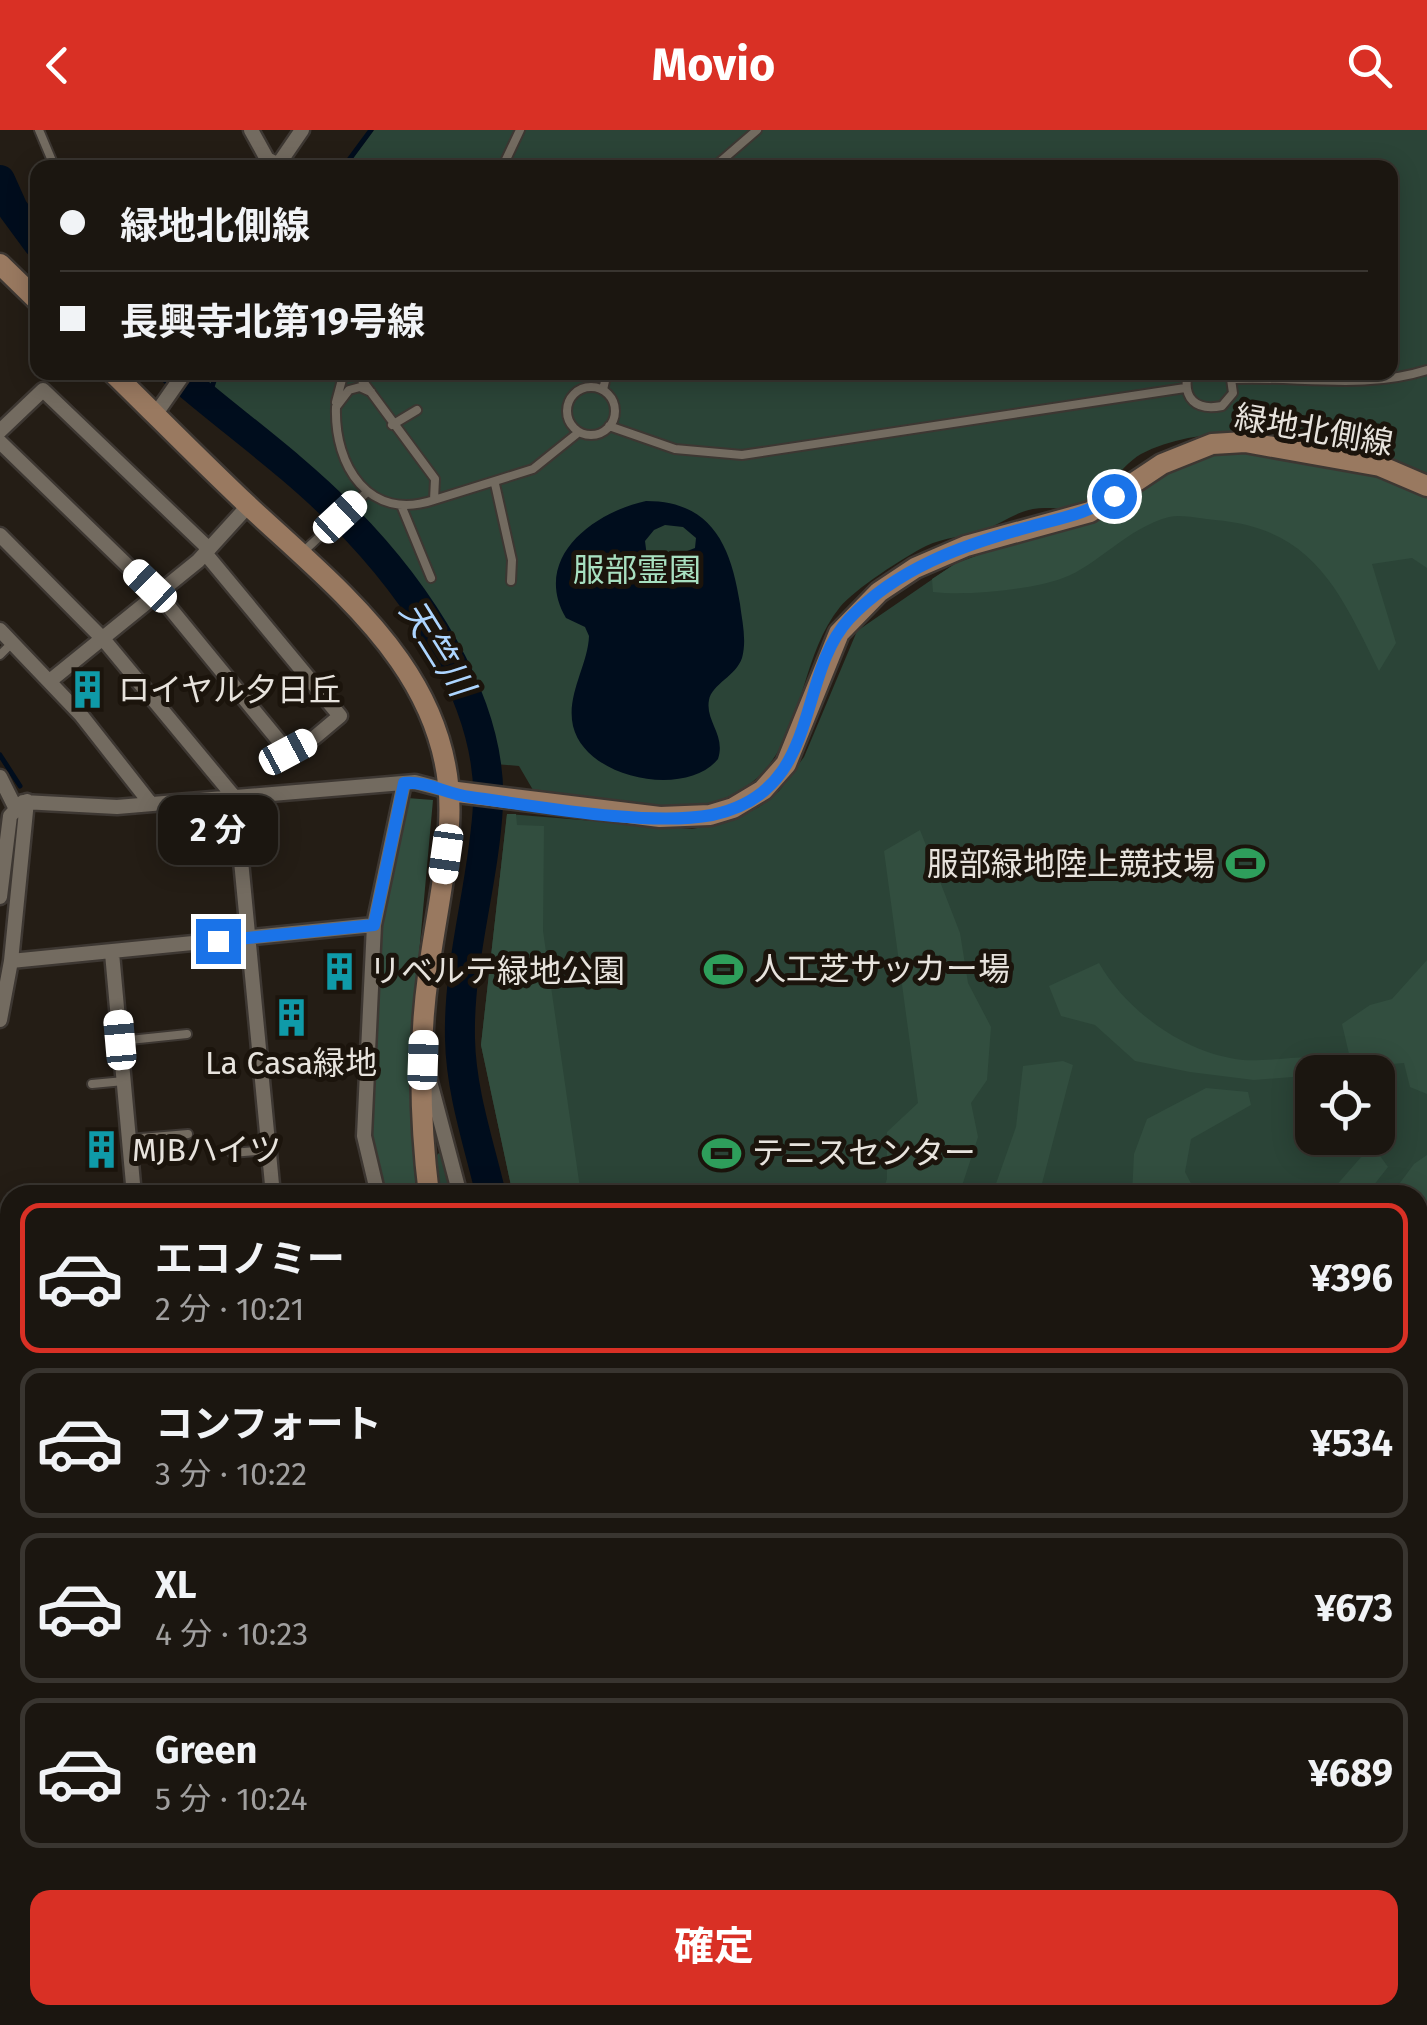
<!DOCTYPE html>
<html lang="ja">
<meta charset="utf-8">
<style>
:root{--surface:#1b1610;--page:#28231e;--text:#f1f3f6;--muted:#a09f9f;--line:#393530;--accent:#d93025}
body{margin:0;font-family:"Fira Sans","Noto Sans JP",sans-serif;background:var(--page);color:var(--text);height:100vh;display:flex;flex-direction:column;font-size:38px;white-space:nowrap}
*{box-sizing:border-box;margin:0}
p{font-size:32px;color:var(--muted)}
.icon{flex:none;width:55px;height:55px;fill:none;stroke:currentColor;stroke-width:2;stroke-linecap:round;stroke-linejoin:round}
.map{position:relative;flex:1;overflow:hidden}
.details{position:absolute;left:0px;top:1055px;width:1428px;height:840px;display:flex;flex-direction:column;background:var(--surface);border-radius:30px 30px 0 0;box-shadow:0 5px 25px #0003,0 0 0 2px var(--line)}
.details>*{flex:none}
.top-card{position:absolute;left:30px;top:30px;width:1368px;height:220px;border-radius:20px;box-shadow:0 5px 25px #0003,0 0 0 2px var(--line);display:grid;align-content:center;height:220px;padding:0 30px;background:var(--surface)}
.tools{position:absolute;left:1295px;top:925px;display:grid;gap:20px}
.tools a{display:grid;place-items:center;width:100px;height:100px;border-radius:20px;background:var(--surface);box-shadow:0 5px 25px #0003,0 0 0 2px var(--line);font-size:50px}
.end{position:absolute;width:45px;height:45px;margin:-22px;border:12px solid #1a73e8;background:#fff;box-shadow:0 0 0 5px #fff}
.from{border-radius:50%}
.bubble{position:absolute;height:70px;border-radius:20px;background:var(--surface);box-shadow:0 5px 25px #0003,0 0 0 2px var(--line);font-size:32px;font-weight:700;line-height:70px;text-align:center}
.car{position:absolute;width:30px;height:60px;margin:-30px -15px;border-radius:12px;box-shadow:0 0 8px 2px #0007;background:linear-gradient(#fff 24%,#345 0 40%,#fff 0 76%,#345 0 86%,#fff 0)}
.top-card b{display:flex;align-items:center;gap:35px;height:95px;font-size:38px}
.top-card b+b{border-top:2px solid var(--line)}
.top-card i{width:25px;height:25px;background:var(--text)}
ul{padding:18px 0 0;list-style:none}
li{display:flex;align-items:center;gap:30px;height:150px;margin:0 20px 15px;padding:0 10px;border:5px solid var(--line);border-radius:20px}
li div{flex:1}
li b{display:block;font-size:38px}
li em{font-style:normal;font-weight:700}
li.current{border-color:var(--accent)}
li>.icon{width:90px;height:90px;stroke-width:1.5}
.primary-button{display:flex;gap:20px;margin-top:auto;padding:20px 30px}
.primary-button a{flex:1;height:115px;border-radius:20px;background:var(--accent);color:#fff;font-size:40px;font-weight:700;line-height:115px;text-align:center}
header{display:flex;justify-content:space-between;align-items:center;height:130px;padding:0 30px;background:var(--accent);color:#fff;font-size:45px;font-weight:700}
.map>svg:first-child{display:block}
</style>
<header><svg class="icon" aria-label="back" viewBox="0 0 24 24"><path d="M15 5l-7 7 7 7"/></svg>Movio<svg class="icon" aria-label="search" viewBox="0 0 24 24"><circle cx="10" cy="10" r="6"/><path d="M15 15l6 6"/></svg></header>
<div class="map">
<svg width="1427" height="1895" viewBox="0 0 1427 1895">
<rect width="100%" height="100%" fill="#241d15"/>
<path fill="#2b4437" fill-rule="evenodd" d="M374,0H1427V343C1349,310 1220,283 1141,324C1117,338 1107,367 1078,377C1064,381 1048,376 1033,379C1016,382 1000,394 984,400C966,407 944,407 926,416C904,427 855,459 840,477C794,534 807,624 736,663C684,691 605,672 549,668L533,660L519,636L495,634L485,581L469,543L390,428L343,371L192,242H1390V38L346,37Z
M1427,375V1895H498L504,1885H1418V1065H513L481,915L507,684L692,699L728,692L759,677L779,661L804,627L857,501L956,433L1112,381ZM1312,942H1378V1008H1312Z
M439,1023L444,1026L453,1065H440L435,1027Z"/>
<path fill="#324e3f" d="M1226,319L1370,339L1427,361V438L1412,428L1372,434L1396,513L1379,541C1340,462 1314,398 1215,390C1201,389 1182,384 1169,387C1127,398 1097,436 1063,448C1031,460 966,466 933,462L932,449L955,434L1080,386L1164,336Z
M407,668L433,670L409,935L416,1065H386L371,1006L381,795Z
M507,684H516L517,695L544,696L543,801L581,1065H513L481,915Z
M920,700L960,803L968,853L991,897L987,950L971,973L978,1007L959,1065H881L887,1049V1002L918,973L884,721Z
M1427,830V964L1410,957L1404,933L1380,935L1350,928L1342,894L1370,875L1392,869Z
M1099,833C1127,882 1186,924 1243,930C1264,932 1305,925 1319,928L1293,947L1254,950L1190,942L1135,931L1095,895L1061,886L1049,856Z
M1063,931L1073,935L1039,1065H992L1016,997L1023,936Z
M1206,958L1248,962L1251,975L1191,1009L1185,1042L1197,1065H1132L1134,1024L1147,989Z
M1378,1023L1388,1037L1366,1065H1328L1362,1026Z
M1427,1025V1331L1418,1327V1065H1391L1414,1034Z
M1418,1365L1427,1367V1461L1420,1469Z
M1427,1693V1846L1418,1848V1698Z
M345,1885H391L389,1895H342Z"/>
<path fill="#000d1d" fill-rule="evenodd" d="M646,371C712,371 731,416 740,474C742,491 747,510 742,528C736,546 712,554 709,570C705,591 726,605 718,629C687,668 586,650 573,596C566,565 588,535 589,506L585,497L566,488C531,428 594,382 646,371ZM665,395L683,397L696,408L695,418L661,431L647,427L645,411L654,400Z
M1418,1549L1427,1554V1655L1418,1659Z
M705,1885H758L763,1895H689Z
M830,1885H1130L1126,1895H826Z"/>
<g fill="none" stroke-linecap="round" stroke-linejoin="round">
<path stroke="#000d1d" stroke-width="5" d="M343,38L371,0
M207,272L217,242
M0,625L20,656
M507,1895L513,1885
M561,1895L565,1887"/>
<path stroke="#000d1d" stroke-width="30" d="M0,50L13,79L38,113
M174,242C229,290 291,333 342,385C414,457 493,570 488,675C484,753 458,830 460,909C461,962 479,1014 491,1065
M452,1895L457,1885"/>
<defs>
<path id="lane" d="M39,0L55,38
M502,38L520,0
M713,38L757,0
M356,242L435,349L434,370C369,392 334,336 336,277L349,260L360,257L371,262
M1188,242C1182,269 1196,281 1222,276L1233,263L1230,242
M1234,249C1298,246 1365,260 1427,240
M567 281a24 24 0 1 1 48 0a24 24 0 1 1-48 0Z
M603,260L607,242
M336,272L344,242
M392,295L417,280
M609,296L675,319L742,325L1185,258
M495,354L512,430L511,451
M434,370L533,339L579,302
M401,375L431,448
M303,422L366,363
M0,525L13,512
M120,911L187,904
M92,954L124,951
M129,1009L188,1004
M232,1023L268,1020"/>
<path id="street" d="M251,0L267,29L278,35L302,0
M155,285L185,242
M0,301L43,260L209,419
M0,312L165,472L288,622L315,607L340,586L205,423
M0,405L104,510L235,668L273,1065
M0,500L81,585L151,674
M51,550L198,431L248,376
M0,647L15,677
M0,767L10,686L23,672L117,677L415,652L449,661
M112,823L134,1065
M11,831L374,795
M0,890L11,831L27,671
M427,940L460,1065
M378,1065L364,1006L374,795L404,653
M0,1096L10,1217
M0,1352L10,1351
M0,1488L10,1486
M0,1756L10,1753
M0,1881L10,1879
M119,1885L121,1895"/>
<path id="secondary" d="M0,134L38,171
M112,242C159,288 205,335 253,380C347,467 458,553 449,695C446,746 434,796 428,846C418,919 420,992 429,1065
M449,661L660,687L710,685L733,678L763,660L786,634L839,503L879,462L915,438L966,416L1090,382L1162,334L1212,314L1245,312L1380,336L1427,356
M0,1623L10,1621
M401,1895L403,1885
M488,1895L494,1885"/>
</defs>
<use href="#lane" stroke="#3d3732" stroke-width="12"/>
<use href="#street" stroke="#3d3732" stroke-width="19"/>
<use href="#secondary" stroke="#3d3732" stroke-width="25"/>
<use href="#lane" stroke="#736b60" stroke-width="8"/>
<use href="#street" stroke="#736b60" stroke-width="14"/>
<use href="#secondary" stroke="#997960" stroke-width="20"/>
</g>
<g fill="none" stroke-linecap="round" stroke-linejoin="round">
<path stroke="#1a73e8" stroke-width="12" d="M218,811L374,795L404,653C428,651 446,664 470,667C536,676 648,697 712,685C823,662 795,548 849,489C897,438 963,415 1029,397C1061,388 1087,384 1114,366"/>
</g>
<defs>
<symbol id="building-bare" viewBox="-9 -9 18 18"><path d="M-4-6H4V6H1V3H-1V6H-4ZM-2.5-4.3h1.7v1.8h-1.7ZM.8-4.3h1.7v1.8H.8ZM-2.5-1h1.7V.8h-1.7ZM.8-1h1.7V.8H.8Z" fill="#0f9aa8" stroke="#1b140c" stroke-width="2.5" paint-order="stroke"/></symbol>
<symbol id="stadium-bare" viewBox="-9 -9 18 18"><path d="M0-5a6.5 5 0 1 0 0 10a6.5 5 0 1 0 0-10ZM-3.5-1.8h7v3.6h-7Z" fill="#2e9e5b" stroke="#1b140c" stroke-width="2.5" paint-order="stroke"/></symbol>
</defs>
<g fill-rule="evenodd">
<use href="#building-bare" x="60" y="532" width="55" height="55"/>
<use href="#stadium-bare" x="1218" y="706" width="55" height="55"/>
<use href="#stadium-bare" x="696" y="812" width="55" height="55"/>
<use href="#building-bare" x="312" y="814" width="55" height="55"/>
<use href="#building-bare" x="264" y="860" width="55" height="55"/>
<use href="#building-bare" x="74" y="992" width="55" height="55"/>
<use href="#stadium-bare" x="694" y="996" width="55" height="55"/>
</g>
<g text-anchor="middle" stroke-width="10" stroke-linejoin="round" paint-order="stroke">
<g font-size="32" fill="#e7e3dd" stroke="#1b140c">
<text transform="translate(1314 300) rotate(10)" y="11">緑地北側線</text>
</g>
<g font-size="32" fill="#a8e0c1" stroke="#1b140c">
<text x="637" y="451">服部霊園</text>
</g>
<g font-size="32" fill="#e7e3dd" stroke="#1b140c" text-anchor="start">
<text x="118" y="571">ロイヤル夕日丘</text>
<text x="1215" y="745" text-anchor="end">服部緑地陸上競技場</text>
<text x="754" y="850">人工芝サッカー場</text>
<text x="369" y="852">リベルテ緑地公園</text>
<text x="291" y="944" text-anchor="middle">La Casa緑地</text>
<text x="132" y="1031">MJBハイツ</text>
<text x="752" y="1034">テニスセンター</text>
</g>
<g font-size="35" font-style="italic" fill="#add5ff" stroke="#1b140c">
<text transform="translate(437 518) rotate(58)" y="12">天竺川</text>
</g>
</g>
</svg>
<div class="tools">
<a><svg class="icon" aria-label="locate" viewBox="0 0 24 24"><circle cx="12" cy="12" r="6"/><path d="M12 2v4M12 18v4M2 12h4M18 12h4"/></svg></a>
</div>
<i class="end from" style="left:1114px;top:366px"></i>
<i class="end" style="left:218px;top:811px"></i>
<div class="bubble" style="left:158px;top:665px;width:120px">2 分</div>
<i class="car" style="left:340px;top:387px;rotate:47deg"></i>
<i class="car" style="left:150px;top:456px;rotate:314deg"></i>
<i class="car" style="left:288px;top:622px;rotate:62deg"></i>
<i class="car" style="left:446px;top:724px;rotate:188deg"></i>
<i class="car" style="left:120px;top:910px;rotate:355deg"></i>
<i class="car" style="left:423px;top:930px;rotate:2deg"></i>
<div class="top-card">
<b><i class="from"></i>緑地北側線</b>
<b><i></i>長興寺北第19号線</b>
</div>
<section class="details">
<ul>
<li class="current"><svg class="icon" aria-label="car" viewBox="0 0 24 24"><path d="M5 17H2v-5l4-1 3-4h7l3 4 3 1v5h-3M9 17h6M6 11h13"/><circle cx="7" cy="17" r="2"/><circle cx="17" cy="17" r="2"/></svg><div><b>エコノミー</b><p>2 分 · 10:21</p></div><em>¥396</em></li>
<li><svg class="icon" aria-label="car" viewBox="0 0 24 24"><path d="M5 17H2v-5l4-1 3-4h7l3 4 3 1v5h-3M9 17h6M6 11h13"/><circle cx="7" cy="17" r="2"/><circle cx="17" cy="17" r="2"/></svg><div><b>コンフォート</b><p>3 分 · 10:22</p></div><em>¥534</em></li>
<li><svg class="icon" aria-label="car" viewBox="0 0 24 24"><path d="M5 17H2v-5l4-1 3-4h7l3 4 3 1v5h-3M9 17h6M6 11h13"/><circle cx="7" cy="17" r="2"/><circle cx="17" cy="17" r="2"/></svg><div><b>XL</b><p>4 分 · 10:23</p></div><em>¥673</em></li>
<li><svg class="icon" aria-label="car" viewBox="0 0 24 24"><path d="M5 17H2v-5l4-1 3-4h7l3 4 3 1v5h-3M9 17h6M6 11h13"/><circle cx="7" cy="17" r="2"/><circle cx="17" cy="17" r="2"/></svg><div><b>Green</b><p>5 分 · 10:24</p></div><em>¥689</em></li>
</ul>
<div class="primary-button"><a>確定</a></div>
</section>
</div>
